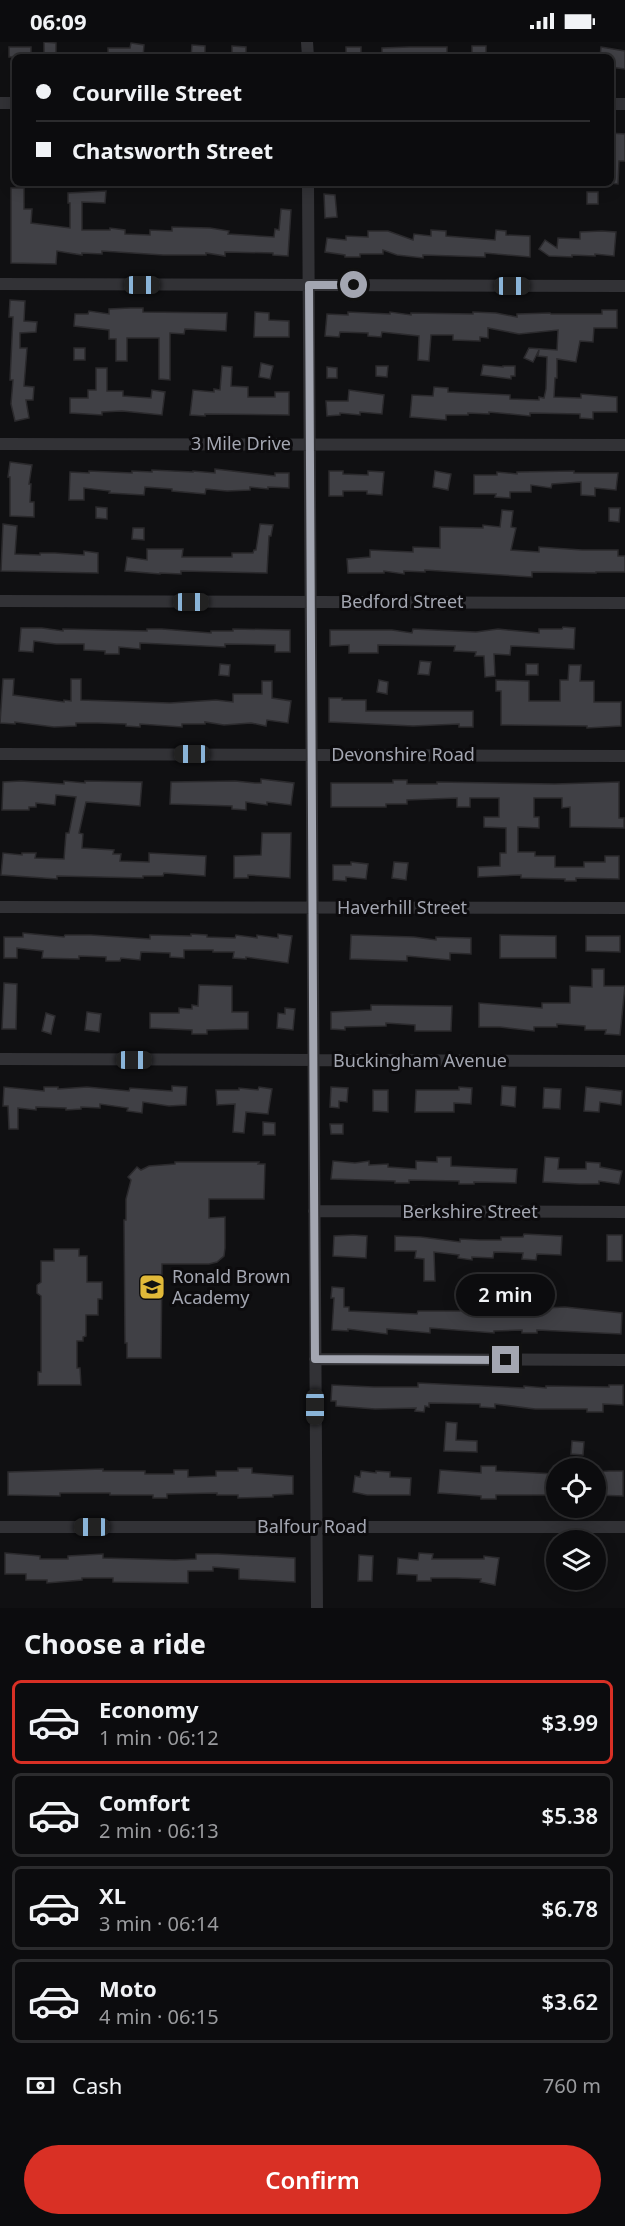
<!DOCTYPE html>
<meta charset="utf-8">
<style>
:root{--surface:#0c0c0e;--page:#1a1a1c;--text:#f1f3f6;--muted:#9a9b9e;--line:#2c2c2e;--accent:#d93025}
body{margin:0;font-family:"Noto Sans",sans-serif;background:var(--page);color:var(--text);height:100vh;display:flex;flex-direction:column;font-size:22px;white-space:nowrap}
*{box-sizing:border-box;margin:0}
p{font-size:20px;color:var(--muted)}
.icon{flex:none;width:33px;height:33px;fill:none;stroke:currentColor;stroke-width:2;stroke-linecap:round;stroke-linejoin:round}
.map{position:relative;height:1566px;overflow:hidden}
.side{display:flex;flex-direction:column;background:var(--surface);flex:1}
.side>*{flex:none}
.banner{position:absolute;left:12px;top:12px;width:602px;height:132px;border-radius:9px;box-shadow:0 3px 15px #0003,0 0 0 2px var(--line);display:grid;align-content:center;height:132px;padding:0 24px;background:var(--surface)}
.fabs{position:absolute;left:546px;top:1416px;display:grid;gap:12px}
.fabs a{display:grid;place-items:center;width:60px;height:60px;border-radius:50%;background:var(--surface);box-shadow:0 3px 15px #0003,0 0 0 2px var(--line);font-size:30px}
.end{position:absolute;width:27px;height:27px;margin:-14px;border:8px solid #a3a6b1;background:#111;box-shadow:0 0 0 3px #111}
.from{border-radius:50%}
.bubble{position:absolute;height:42px;border-radius:21px;background:var(--surface);box-shadow:0 3px 15px #0003,0 0 0 2px var(--line);font-size:20px;font-weight:600;line-height:42px;text-align:center}
.car{position:absolute;width:18px;height:36px;margin:-18px -9px;border-radius:8px;box-shadow:0 0 4px 2px #0007;background:linear-gradient(#222 24%,#8ab4d8 0 40%,#222 0 76%,#8ab4d8 0 86%,#222 0)}
.banner b{display:flex;align-items:center;gap:21px;height:57px;font-size:22px}
.banner b+b{border-top:2px solid var(--line)}
.banner i{width:15px;height:15px;background:var(--text)}
ul{padding:0;list-style:none}
li{display:flex;align-items:center;gap:18px;height:84px;margin:0 12px 9px;padding:0 12px;border:3px solid var(--line);border-radius:9px}
li div{flex:1}
li b{display:block;font-size:22px}
li em{font-style:normal;font-weight:600}
li.on{border-color:var(--accent)}
li>.icon{width:54px;height:54px;stroke-width:1.5}
h2{padding:0 24px;font-size:27px;line-height:72px}
.pay{display:flex;align-items:center;gap:15px;height:66px;padding:0 24px;font-size:22px}
.pay p{margin-inline-start:auto}
.button{display:flex;gap:12px;margin-top:auto;padding:12px 24px}
.button a{flex:1;height:69px;border-radius:36px;background:var(--accent);color:#fff;font-size:24px;font-weight:600;line-height:69px;text-align:center}
.status{display:flex;justify-content:space-between;align-items:center;height:42px;padding:0 30px;background:var(--surface);direction:ltr}
.status svg{height:16px;fill:currentColor}
.map>svg:first-child{display:block}
</style>
<div class="status"><b>06:09</b><svg viewBox="0 0 49 12"><path d="M0 12V9h3v3zM5 12V6h3v6zM10 12V3h3v9zM15 12V0h3v12zM26 1h20v11H26zM47 4h2v5h-2z"/></svg></div>
<div class="map">
<svg width="625" height="1566" viewBox="0 0 625 1566">
<rect width="100%" height="100%" fill="#101012"/>
<path fill="#404045" stroke="#2b2a2d" stroke-width="1.5" d="M44,0L56,1V13L44,12Z
M131,1L144,3L143,15H108V6H130Z
M192,3L205,4V15H191Z
M232,4L246,5V15H232Z
M472,4H486V15H472Z
M9,5H31V15H9Z
M346,5H361V15H346Z
M409,5H447V15H382V6Z
M601,5L625,9V27L610,25V15H600Z
M610,91L625,92V119H619L618,142L610,141Z
M11,146H24V167H32L31,181L70,186V161H68V151L106,149L105,161L82,160V188H110V186L125,188V192L150,193V188L172,189V185L210,186L229,189L228,192L274,195L275,187L279,188L281,167L291,168L288,214L273,213V211L225,210V214L206,211V213H163L102,209V212L82,211V213L57,209L56,222L11,221Z
M587,150H598V162H587Z
M324,152L335,153L337,175L325,176Z
M431,188L446,189V194L495,198L496,188L506,189V193L530,194V215L485,211V215L423,213V216L397,213L383,208V212H360V215H345V213L325,210L327,196L346,198V194L368,195V189H388L413,198L414,192L431,194Z
M602,189L616,190L614,214L595,212V214L572,213V215L549,214L539,207L545,198L557,206L558,196L580,197V190Z
M10,258L25,259L24,279L37,280L36,290L20,291V306H27L24,344L34,345L33,358H26L29,376L15,379L11,362L13,338H10L13,275H9Z
M130,266H143V270L227,271L226,289L185,287L184,292L170,291V338L159,337V296H127V319H116V297H109V288L74,284L75,272H88L89,269L109,272V267Z
M602,268H617V286H594L593,300L580,299L576,320L557,317V336H555L554,355L581,356V352L617,355V370H593V377L580,376V372L530,371V374L489,370V372L468,371V373H446V378L410,375L412,353L433,354L434,345L448,346V350L510,353V357L539,358V355L544,356L546,347L547,315L538,314L539,308L533,320L524,316L529,306L557,308L558,288L519,292L488,286V296L480,295V299L453,298V293H431L429,319L418,318L419,294L382,290L381,295L368,294V291L340,290L339,295L325,294L327,272L348,273V270L390,272V270L411,273V271L473,272V270L496,271L517,275V272L550,271L551,272H602Z
M255,270L269,271V278L289,279V295H254Z
M74,306H85V318H74Z
M261,321L273,324L270,337L259,335Z
M483,323L503,325V324H515V334H511V337L481,333Z
M222,324L232,325L231,344L248,345V355H275V350H289V373L205,372V374L190,373L193,348L214,350V347L220,348Z
M376,324H388L387,335L376,334Z
M327,325L337,326V336H327Z
M96,326H107V349H123V354L151,356L152,348L165,350L162,373L122,369L102,370V373L70,371V356H88V348H96Z
M349,348L384,353L382,372L360,370V373L340,371V373L327,374L326,359H348Z
M10,420L32,423L29,442H31L30,460H34V475L10,474V435H8Z
M215,427L275,434V431H289V446L268,445V447L250,445V448L227,449L206,447L205,452L172,449V447L145,445L144,453L109,451L110,449L84,446V458H69L70,430L89,431V429L132,431V429L152,430V428L193,430V429L215,431Z
M329,429H343V432L368,433V429L384,430L382,453L367,452V449H343V454H329Z
M435,429L451,432L448,448L433,445Z
M574,429V431H618L616,448L595,446V454L581,453V440L552,442L551,446L531,443V450H510V456L495,455L496,452H474V433H497V430L517,432V430Z
M96,465L107,466V477L96,476Z
M609,466H620L619,480L609,479Z
M502,468L513,469L511,485L516,486L511,508L539,510V505L582,508H618V514H625V530H596V531L532,530V535L425,528V530L404,529V532L384,529V531H348L347,517L370,515V508L413,510V505L440,506V485L483,486V483L500,485Z
M3,482L17,484L15,512L40,513V511H55L84,513V509L98,511V531L1,529Z
M260,482L273,483L271,494H269L267,531L181,529V532L160,531V532L125,529L127,515L147,518V507H183L182,515H232V511H253L254,508H256Z
M133,486H144V498L132,497Z
M563,585L575,586L574,607L511,604L510,613L494,612L495,634L485,635L484,614H475L476,610L454,609L455,604L378,603V611H349V603L330,604V588H392L412,591L413,587L476,590L498,587L539,591V587H562Z
M21,586H42L63,589V587L147,589V587H162L211,591V589H233V587L290,588V610H275V603L225,602V605L140,601V607L119,605V612H105V609L84,608V602H56L34,599L33,610L19,609Z
M420,619L431,620L429,633L418,632Z
M220,622L230,623L229,634L219,633Z
M526,622H538V633H526Z
M569,623H581L580,639H594V660H621V684L587,686V684L501,683V649H496V638L529,639V659H560V638H568Z
M3,637H14L13,653L64,660V658L71,659V637H81V658L170,661L216,658L233,660V652H262V639H272V656L291,659L288,681L267,678L266,684L251,681L224,683L205,680V682H182V685L140,682V685L126,684V682L98,681H76V684L54,685L15,680V682L0,681Z
M379,638L388,640L387,652L377,650Z
M329,656H342V658H366V669H473V685H459V682L413,684L329,680Z
M261,737L294,741L291,763L267,760V763L246,760V768L232,767V764L170,762L171,740L235,739L255,741H261Z
M393,738H407V742H437V740L555,742L619,740V776H624V786L570,785V765L562,766V756H534V775H539V786L518,785V810H535V814H555V825H584V820H605V814H619V837L576,836V839H565V837L521,836V833L478,835V825L500,824V811H506V786L484,785V775H499V756H470V765H457V756L407,758V762H386V765H331V741H393Z
M21,739L64,742V739L85,741V739L142,740L140,764L86,760L79,791L83,792L82,806L114,808L113,812H121L120,819L149,820V811L206,814L205,834L164,831L163,834H143V836L57,834V837L1,833L3,811L22,813V811H36L35,816L64,817L66,791H69L76,755L56,753L55,763L36,761V765H29V768H2L3,740Z
M262,791H291L290,836L248,833V836H234V814L261,813Z
M351,820L368,822L366,837L346,835V839L333,838V823H351Z
M394,820L408,821L406,838L392,836Z
M23,891L64,895L65,893H91L150,897V893L191,894V892L207,893V895L235,896L236,893L257,896V893L278,896V892L292,894L288,921L246,915V917L233,916L234,910H213V908H184V916L170,915V911L141,910L140,918L121,916L120,919H106V915L79,914V917L42,916L43,909L17,906V916H4V895H23Z
M351,893L414,895L436,898V895L471,896V912L450,911V918L407,914V919L350,917Z
M500,893L556,894V916H500Z
M586,894H620V910L586,909Z
M592,927H604V944H625L620,993L605,992L606,988H585V984L557,982V985H534V989L500,985H479V961L542,966V961H570V944L592,945Z
M4,941L17,942L16,987H2Z
M199,943L232,944V970H248V987L207,988V992H192V988L150,986V971H179V966L192,967V963L198,964Z
M371,963L452,964L451,989H415V983L386,981V984L345,985V988L331,987V970L371,968Z
M285,966L295,967L293,988L277,986L278,971L285,972Z
M87,970L101,972L99,990L85,988Z
M46,971L55,974L51,992L42,989Z
M172,1044L187,1045L186,1063L169,1064L143,1060L142,1071L127,1069L128,1066L100,1062V1066L81,1065V1067L66,1068V1066L36,1065V1068L18,1066V1087H9L8,1064H3L4,1045L44,1049V1045H58V1047L87,1045L129,1049L130,1046L172,1049Z
M502,1044L516,1045L515,1065L501,1063Z
M259,1045L272,1047L268,1072L246,1070L244,1091L233,1090L235,1062L217,1063L216,1048H239V1046L258,1048Z
M331,1045L348,1046L347,1060L339,1059V1066L330,1065Z
M459,1045L472,1046L471,1062L454,1061V1070H415L416,1048H459Z
M586,1045L622,1049L621,1063L600,1060L599,1070L584,1069Z
M544,1046L561,1047L560,1067L543,1066Z
M373,1048H388V1070L373,1069Z
M263,1080L275,1081V1093H263Z
M330,1082H343V1092H331Z
M437,1115H451V1124L517,1127L516,1141L474,1140V1142H459V1139L409,1138V1141H395V1139L331,1137L333,1119L355,1121L369,1119V1123L388,1122V1125L416,1127V1119L437,1120Z
M545,1115L559,1116L558,1127H586V1120L600,1121V1125L622,1129L619,1142L599,1139V1142H579L543,1140Z
M175,1120H259L258,1122H265L264,1157H209V1176L225,1175V1206L224,1214L217,1220L209,1222H162L161,1316H127V1301H125L124,1178H126V1157L131,1138L128,1135L137,1125L141,1128L149,1124L175,1122Z
M524,1192L562,1194L561,1213L537,1212L536,1218L522,1217L523,1211L494,1210L493,1216L472,1215V1218L458,1216L459,1213L434,1210L435,1239H424V1217L415,1216L416,1209H395V1194L421,1195L460,1200V1197L480,1198H501V1195H523Z
M353,1193L367,1194L366,1216L333,1214L334,1194Z
M607,1193H622V1219H607Z
M54,1207H79V1214H87V1240H102V1257H98V1273H86V1294L83,1295V1299H77V1326H80L81,1343H38V1330H41V1254L37,1251V1243L41,1240V1219H54Z
M332,1245L344,1246V1265H349V1269L417,1272L418,1269H460L461,1265L481,1268L515,1267V1269L545,1271V1266L565,1265L622,1271L621,1292L537,1288V1291H522V1288L494,1289V1291L430,1286V1291L387,1287V1292L348,1287V1289L332,1288L334,1256H331Z
M418,1341L524,1346V1344L546,1346V1344L609,1345V1343H623V1363L603,1362V1370H587V1367H535L495,1362V1366L480,1365V1362L429,1361V1365L425,1364L424,1370L415,1369L416,1366L375,1367L336,1364V1359H331L332,1343L374,1345H418Z
M446,1380L457,1381L456,1398L477,1399V1410L444,1409Z
M572,1399L584,1400L583,1413L571,1412Z
M481,1424H496V1429L556,1432V1453H496V1457H481V1454L438,1451L440,1428L481,1431Z
M238,1426H252V1431L293,1434V1452L273,1453V1455L238,1456V1453H217V1451L167,1452V1456H153V1453H110V1451H60V1454L8,1453V1430L103,1427V1429H145V1432H174V1428H188V1435L216,1434V1429H238Z
M361,1429L376,1431V1429L390,1430V1435L411,1436L410,1453H367L353,1450L355,1434L360,1435Z
M609,1429H623V1454L596,1453V1430Z
M5,1511L40,1514V1517H68V1514L103,1512V1516L175,1518L196,1517V1512H218L295,1516V1540L239,1537V1527L213,1525V1529H188V1541L113,1540V1536H82V1538L47,1541V1538H26V1532H5Z
M419,1511L433,1512L432,1517H484V1514L499,1516L495,1543L480,1540L481,1537L457,1536H431V1539H417V1533L397,1532L398,1516L418,1518Z
M359,1513L373,1514L372,1539H358Z"/>
<g fill="none" stroke-linecap="round" stroke-linejoin="round">
<path stroke="#323236" stroke-width="12" d="M307,0L308,15
M0,61H15
M610,62H625
M308,141L317,1566
M0,242L625,244
M0,402L625,403
M0,559L625,561
M0,712L625,714
M0,865L625,866
M0,1017L625,1019
M314,1169L625,1170
M315,1317L625,1318
M0,1485H625"/>
</g>
<g fill="none" stroke-linecap="round" stroke-linejoin="round">
<path stroke="#a3a6b1" stroke-width="8" d="M354,243H309L315,1317L506,1318"/>
</g>
<defs>
<symbol id="school-square" viewBox="-11 -11 22 22"><rect x="-9" y="-9" width="18" height="18" rx="4" fill="#e1b939" stroke="#0c0b0d"/><path d="M0-5L7-2L0 1L-7-2ZM-4 1L0 2.5L4 1V4Q0 6-4 4Z" fill="#111"/></symbol>
</defs>
<g fill-rule="evenodd">
<use href="#school-square" x="137" y="1230" width="30" height="30"/>
</g>
<g text-anchor="middle" stroke-width="6" stroke-linejoin="round" paint-order="stroke">
<g font-size="18" fill="#a3a6b1" stroke="#0c0b0d">
<text x="241" y="408">3 Mile Drive</text>
<text x="402" y="566">Bedford Street</text>
<text x="403" y="719">Devonshire Road</text>
<text x="402" y="872">Haverhill Street</text>
<text x="420" y="1025">Buckingham Avenue</text>
<text x="470" y="1176">Berkshire Street</text>
<text x="312" y="1491">Balfour Road</text>
</g>
<g font-size="18" fill="#a3a6b1" stroke="#0c0b0d" text-anchor="start">
<text x="172" y="1241">Ronald Brown<tspan x="172" dy="21">Academy</tspan></text>
</g>
</g>
</svg>
<div class="fabs">
<a><svg class="icon" aria-label="locate" viewBox="0 0 24 24"><circle cx="12" cy="12" r="6"/><path d="M12 2v4M12 18v4M2 12h4M18 12h4"/></svg></a>
<a><svg class="icon" aria-label="layers" viewBox="0 0 24 24"><path d="M12 4l9 5-9 5-9-5zM3 14l9 5 9-5"/></svg></a>
</div>
<i class="end from" style="left:354px;top:243px"></i>
<i class="end" style="left:506px;top:1318px"></i>
<div class="bubble" style="left:456px;top:1232px;width:99px">2 min</div>
<i class="car" style="left:142px;top:243px;rotate:90deg"></i>
<i class="car" style="left:512px;top:244px;rotate:90deg"></i>
<i class="car" style="left:191px;top:560px;rotate:90deg"></i>
<i class="car" style="left:192px;top:712px;rotate:270deg"></i>
<i class="car" style="left:134px;top:1018px;rotate:90deg"></i>
<i class="car" style="left:315px;top:1365px;rotate:180deg"></i>
<i class="car" style="left:92px;top:1485px;rotate:270deg"></i>
<div class="banner">
<b><i class="from"></i>Courville Street</b>
<b><i></i>Chatsworth Street</b>
</div>
</div>
<section class="side">
<h2>Choose a ride</h2>
<ul>
<li class="on"><svg class="icon" aria-label="car" viewBox="0 0 24 24"><path d="M5 17H2v-5l4-1 3-4h7l3 4 3 1v5h-3M9 17h6M6 11h13"/><circle cx="7" cy="17" r="2"/><circle cx="17" cy="17" r="2"/></svg><div><b>Economy</b><p>1 min · 06:12</p></div><em>$3.99</em></li>
<li><svg class="icon" aria-label="car" viewBox="0 0 24 24"><path d="M5 17H2v-5l4-1 3-4h7l3 4 3 1v5h-3M9 17h6M6 11h13"/><circle cx="7" cy="17" r="2"/><circle cx="17" cy="17" r="2"/></svg><div><b>Comfort</b><p>2 min · 06:13</p></div><em>$5.38</em></li>
<li><svg class="icon" aria-label="car" viewBox="0 0 24 24"><path d="M5 17H2v-5l4-1 3-4h7l3 4 3 1v5h-3M9 17h6M6 11h13"/><circle cx="7" cy="17" r="2"/><circle cx="17" cy="17" r="2"/></svg><div><b>XL</b><p>3 min · 06:14</p></div><em>$6.78</em></li>
<li><svg class="icon" aria-label="car" viewBox="0 0 24 24"><path d="M5 17H2v-5l4-1 3-4h7l3 4 3 1v5h-3M9 17h6M6 11h13"/><circle cx="7" cy="17" r="2"/><circle cx="17" cy="17" r="2"/></svg><div><b>Moto</b><p>4 min · 06:15</p></div><em>$3.62</em></li>
</ul>
<div class="pay"><svg class="icon" aria-label="cash" viewBox="0 0 24 24"><path d="M3 7h18v10H3z"/><circle cx="12" cy="12" r="2"/></svg>Cash<p>760 m</p></div>
<div class="button"><a>Confirm</a></div>
</section>
